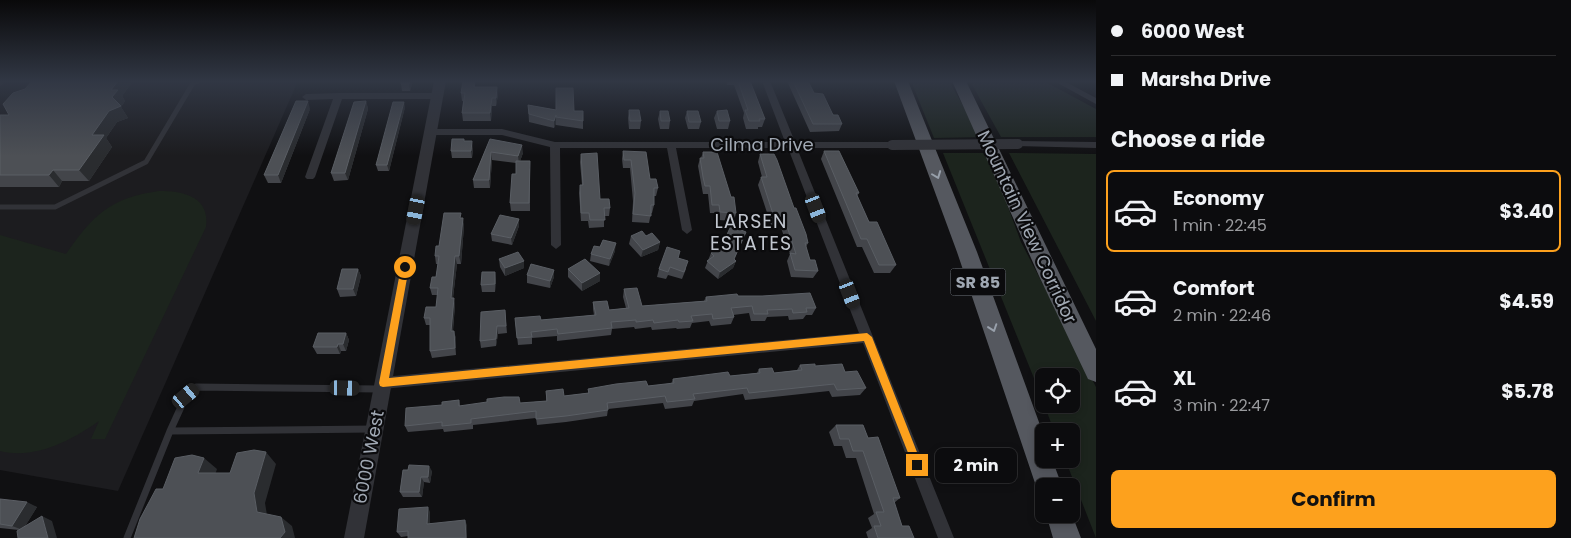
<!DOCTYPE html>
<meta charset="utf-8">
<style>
:root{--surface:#0c0c0e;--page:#151517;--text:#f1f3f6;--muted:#9a9b9e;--line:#2c2c2e;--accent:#fda11d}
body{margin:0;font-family:Poppins,sans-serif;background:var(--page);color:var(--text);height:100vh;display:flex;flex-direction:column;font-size:19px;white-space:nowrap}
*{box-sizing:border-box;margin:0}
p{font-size:16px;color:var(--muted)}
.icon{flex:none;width:28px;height:28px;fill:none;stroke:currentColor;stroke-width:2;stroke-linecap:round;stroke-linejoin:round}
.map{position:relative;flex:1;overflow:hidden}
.drawer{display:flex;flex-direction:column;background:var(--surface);width:475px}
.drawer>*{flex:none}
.hud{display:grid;align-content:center;height:110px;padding:0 15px;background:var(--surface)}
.fabs{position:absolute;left:1035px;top:368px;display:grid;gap:10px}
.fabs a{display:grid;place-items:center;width:45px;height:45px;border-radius:8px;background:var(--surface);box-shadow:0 2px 8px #0003,0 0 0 1px var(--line);font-size:25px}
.end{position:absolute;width:22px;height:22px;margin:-11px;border:6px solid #fda11d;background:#111;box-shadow:0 0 0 2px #111}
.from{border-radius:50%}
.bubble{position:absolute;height:35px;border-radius:8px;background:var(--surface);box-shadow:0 2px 8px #0003,0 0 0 1px var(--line);font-size:16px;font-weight:700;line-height:35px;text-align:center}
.car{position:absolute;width:15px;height:30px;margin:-15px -8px;border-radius:6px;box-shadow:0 0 4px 1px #0007;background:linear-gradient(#222 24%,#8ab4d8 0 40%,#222 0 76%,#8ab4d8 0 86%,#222 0)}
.hud b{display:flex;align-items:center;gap:18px;height:48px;font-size:19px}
.hud b+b{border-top:1px solid var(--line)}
.hud i{width:12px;height:12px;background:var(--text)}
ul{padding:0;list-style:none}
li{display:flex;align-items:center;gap:15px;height:82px;margin:0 10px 8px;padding:0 5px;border:2px solid transparent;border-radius:8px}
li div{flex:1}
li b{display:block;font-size:19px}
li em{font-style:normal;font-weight:700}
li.current{border-color:var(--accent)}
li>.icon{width:45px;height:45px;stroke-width:1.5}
h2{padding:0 15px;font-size:22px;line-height:60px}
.button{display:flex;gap:10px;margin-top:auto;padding:10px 15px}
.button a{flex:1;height:58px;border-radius:8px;background:var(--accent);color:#111;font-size:20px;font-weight:700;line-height:58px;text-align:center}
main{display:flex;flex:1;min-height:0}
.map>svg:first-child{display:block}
</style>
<main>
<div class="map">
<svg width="1096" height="538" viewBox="0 0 1096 538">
<rect width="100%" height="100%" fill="#101012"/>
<path fill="#1c1c1f" d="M0,81H298L118,491L0,470Z"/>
<path fill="#1c241d" d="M911,81H949L981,137L934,138Z
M970,81H1044L1096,109V137H1001Z
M943,153H988L1021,242L1096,387V538L1065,459H1071V431H1054L1044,404H1071V376H1044V403Z
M1009,153L1096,154V321Z
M159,191C183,191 210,196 206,227L105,439H91L99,421C72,440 35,460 0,451V235L66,254C93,215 110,198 159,191Z"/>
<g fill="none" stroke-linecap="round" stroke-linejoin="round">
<path stroke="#313237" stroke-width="5" d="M0,83L2,81
M0,207H55L146,162L193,83L198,81"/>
<path stroke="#313237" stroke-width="7" d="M170,431L186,396L196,387L380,389
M127,538L170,431L373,429"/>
<path fill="#313237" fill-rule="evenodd" d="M762,81H770L795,142H892L897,145L892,148H797L954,538H938L863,343L383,389L378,387L377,383L378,379L383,377L859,333L788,148H676L692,230L687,234L682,230L667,148H560L561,245L556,249L551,245L550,147L502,135H430L425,132L430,129H502L555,142H785Z
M1054,81H1064L1096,98V104Z
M339,93H437L441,96L437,99H342L315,177L313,179H307L305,177L333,99L306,100L302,97L306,94Z
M1018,141L1096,142V148L1015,146L1013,144Z"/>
<path fill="#313237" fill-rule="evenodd" d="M434,81H446L364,538H344Z"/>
<path fill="#55585f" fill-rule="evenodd" d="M894,81H908L977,252L1044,436V459H1052L1062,486H1044V497L1040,495L1036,486L957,252Z
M952,81H966L1096,349V382L1088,379L1039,276Z
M1071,512L1081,538H1053L1046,514H1071Z"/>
<path stroke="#313237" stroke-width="10" d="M892,145L1018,144"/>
</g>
<path fill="#43454a" d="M32,81H133L122,96L125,101L121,107L128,118L117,122L106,138L112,147L89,181H62L59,187H0V115H9L25,89Z
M413,81L410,91H402L401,84Z
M475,81V87L498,95L496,106H492L491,121H463L462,113L463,101H462L461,93Z
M726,81H750L765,119L762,127H758V129H746L743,118L744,113L734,85H727Z
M787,81H808L814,93L842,124L839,131L810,132Z
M366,101L368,109L348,180L334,181L331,173Z
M528,105L556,110L574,111L583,121V129L556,125V123L554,128L529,122Z
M405,107L389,171H378L376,165Z
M310,109L281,183H268L264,175Z
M629,110L641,121L640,129H629L628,118Z
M660,111L670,121L669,129H660L658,119Z
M687,111L701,122L699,129H688L685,118Z
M717,111L730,121L728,129H717L714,118Z
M490,139L523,153L520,161L530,169V211H511L510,203L516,174V163L492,160L490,188H474L473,180Z
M464,141L473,149L472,158H452L451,151Z
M623,151L650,179L658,188L656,196H654V205L652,213H651L649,223L632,222L633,201L630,168H623L622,159Z
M824,151L859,193L857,196L869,222L896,265L890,273H874L862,247H857L821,159Z
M703,152L736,213L734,221L718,220L717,213H710L708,194H703L698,166L700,158H701Z
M581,154L600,199L610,208L609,216H604V227L589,228L588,221H581L579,193L580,185H582L580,162Z
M760,154L794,208L808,243L806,247L810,260L818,271L813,278L791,277L787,261L790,254L780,225H771L758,185L761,177H762L758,162Z
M462,218L464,226L461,264H457L453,298L455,305L453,331L456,338V355L432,358L430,351V325H426L424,318L436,307L438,295H432L430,288L436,277L438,264H436L435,256L439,246Z
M519,219V226L512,245L492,241L491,234Z
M746,232L734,259L736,261L733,268L718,279L705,268L711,253Z
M631,236H646L660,242L658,250L641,257L629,244Z
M615,251L609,266L590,261L591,254Z
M679,258L686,269L682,279L668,275L666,279L657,277L659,269Z
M499,259L524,261V268L505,276L500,267Z
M358,269L361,276L356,296L340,297L337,289Z
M568,269L600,281L582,291L568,277Z
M554,270V277L550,288L527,283V275Z
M496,279L495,292H482L481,285Z
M624,289L642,306L704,301L706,297L738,296L816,308L812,315H806L803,319L789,320L788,316L767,317L765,321H751L749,313L733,315L734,317L731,324L711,326L709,321L692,323L690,328L677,329L676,328L652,330L651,327L635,329L634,327L612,329L611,335L557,341V336L532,338V344L518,345L515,318L541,320L594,315L593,309V302L609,310L626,308L623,297Z
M505,310L507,333L498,334L496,346L481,348L480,341Z
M346,333L349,340L346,351H341L340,354H317L313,347Z
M800,365L815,366L845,372L866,388L860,395L832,397L829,391L745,400L743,394L694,401L692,406L665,409L663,403L608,409L607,416L566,422L537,425L536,418L473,425V429L444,432L443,429L408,432L405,426L442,405L459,400L460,406L520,403L546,401V391L564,396L588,393V389L648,386L671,384L673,379L730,376L757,373L759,369L774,373L797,370Z
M836,425L868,438L900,498L894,503L902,526L914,538H868L866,532L872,528L868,518L874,514L856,458H846L842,446H834L829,432Z
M403,470L432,471L430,483L424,482L422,497H403L400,492Z
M0,499L37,507L25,526L52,521L19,530L0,528Z
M430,512V523L467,525L408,536L401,537L397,532Z"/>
<path fill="#2a2c2f" d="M118,81H133L122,96L125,101L121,107L128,118L117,122L106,138L112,147L89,181L79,170L92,135L112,97L111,90Z
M410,81H413L410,91L409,84Z
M497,87L498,95L496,106V98Z
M492,98V106L491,121L490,113Z
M308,101L310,109L281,183L278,175Z
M366,101L368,109L348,180L345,173Z
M404,102L405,107L389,171L387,165Z
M556,115V123L554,128V121Z
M472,141L473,149L472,158L471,151Z
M522,145L523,153L519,164L518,156Z
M491,152L492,160L490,188L489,180Z
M53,170L62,181L59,187L49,175Z
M463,218L464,226L461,264L459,256Z
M519,219V226L512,245L511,238Z
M746,232L733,263L736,261L733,268L718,279L720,272Z
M660,242L658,250L641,257L643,250Z
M616,243L615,251L609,266L610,259Z
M455,256L457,264L452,305L451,298Z
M524,261V268L505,276V268Z
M358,269L361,276L356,296L353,289Z
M554,270V277L550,288V281Z
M495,272L496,279L495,292Z
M600,273V281L582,291V283Z
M454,298L455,305L452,338L451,331Z
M497,326L498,334L496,346V339Z
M454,331L456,338V355L455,348Z
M346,333L349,340L346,351L343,344Z
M338,344L341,351L340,354L337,347Z
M266,452L276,464L265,503L268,521L257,512L254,493Z
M204,458L217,469L212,484L198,473Z
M429,466L432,471L430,483L428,477Z
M421,477L424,482L422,497L419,492Z
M27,502L37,507L23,530L12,526Z
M428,507L430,512V529L427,524Z
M42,516L52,521L57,538H48Z
M281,517L292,526L295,538H280Z
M465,520L467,525V538H466Z"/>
<path fill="#4d5055" stroke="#5a5e64" d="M32,81H118L111,90H118L112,97L121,106L109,111L92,135H104L79,170H53L49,175H0V115H9L3,104L13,93L25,89Z
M401,81H410L409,84H401Z
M463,81H475L474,87H497L496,98H492L490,113H462L465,93H461Z
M738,81H750L765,119H759L760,121H749L745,110H748Z
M793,81H808L814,93L823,94L833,115H838L842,124H813Z
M556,88H573L574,111H583V121L556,117V115L554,121L529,114L528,105L556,110Z
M296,101H308L278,175H264Z
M366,101L345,173H331L354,102Z
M393,102H404L387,165H376Z
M629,110H639L641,121H630Z
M727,110L730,121H719L717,111Z
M660,111H668L670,121H661Z
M687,111H698L701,122H689Z
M452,139H464V141H472L471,151H451Z
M490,139L522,145L518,156L491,152L489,180H473Z
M623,151L646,152L650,179H656L658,188H654V205H651V216L633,214L635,193L631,160H624Z
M824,151H839L859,193H856L869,222H877L896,265H879L867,239H861Z
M703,152H717L731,197H734L736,213L720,212L719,205H712L710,186H705L703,177L700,158H704Z
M597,153L600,199H609L610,208H604L605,220H590L589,213H581L580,185H583L581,154Z
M760,154H774L777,160L794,208H796L806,234L808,243H805L810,260H815L818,271L795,270L790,253L796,254L784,217H774L761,177H767Z
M516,161H530L529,203H510L512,174H516Z
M444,213H461L460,218H463L459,256H455L451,298H454L451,331H454L455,348L430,351V318H424L426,307H436L438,288H430L432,277H436L439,256H435L436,246H439Z
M500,215L519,219L511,238L491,234Z
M731,226L746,232L734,259L736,261L720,272L707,261L714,256L711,253L721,247Z
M642,231L646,236L652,233L660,242L643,250L631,236Z
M603,240L616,243L610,259L591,254L594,246L600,247Z
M667,247L680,251L678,258L688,261L684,272L670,267L668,272L659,269Z
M518,252L524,261L505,268L499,259Z
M585,259L600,273L582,283L568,269Z
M531,264L554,270L550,281L527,275Z
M342,269H358L353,289H337Z
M482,272H495V284L481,285Z
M637,288L642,306L707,301L706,297L737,294L738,296H762L810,293L816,308H806L807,312L793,313L792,309L767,310L768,314H754L752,306L731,308L734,317L713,319L712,314L691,316L693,321L679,322L678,320L654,323L653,320L636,322V320L611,322L612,328L558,334L557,329L531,332L532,337L517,338L515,318L540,316L541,320L596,315L593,302L607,301L609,310L629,308L624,289Z
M505,310L506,326H497L496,339L480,341L481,312Z
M318,333H346L343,344H338L337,347H313Z
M815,364V366L842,364L845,372L857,371L866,388L837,390L834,384L749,393L747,388L693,394L695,399L667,402L665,396L607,403L608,410L566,416L536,419V411L471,419V423L442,426V422L405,426L406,408L442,405V402L459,400V406L487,402V399L504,397H519L520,403L547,401L546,391L563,389L564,396L589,393L588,389L616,384L646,381L648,386L674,383L673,379L728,372L730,376L760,373L759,369L772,368L774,373L802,370L800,365Z
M836,425H863L868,438L878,437L900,498H893L902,526H909L914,538H878L874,526H881L876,512H884L863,451H853L849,439H840Z
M254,450L266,452L254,493L257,512L281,517L285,532L280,538H134L140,519L156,489H163L175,458L192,455L204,458L198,473H230L237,453Z
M409,465L429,466L428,477H421L419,492H400L403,470H408Z
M0,499L27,502L12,526L0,524Z
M428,507L427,524L465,520L466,538H408V531L397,532L399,509Z
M42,516L48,538H18L17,531Z"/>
<defs><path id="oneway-chevron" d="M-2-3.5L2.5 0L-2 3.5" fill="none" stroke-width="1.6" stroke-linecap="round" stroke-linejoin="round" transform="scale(1.25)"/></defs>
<g stroke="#98a0ab">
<use href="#oneway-chevron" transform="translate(937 175) rotate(69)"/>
<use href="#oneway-chevron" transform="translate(993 328) rotate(71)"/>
</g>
<linearGradient id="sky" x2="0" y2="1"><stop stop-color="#09090a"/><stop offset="0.52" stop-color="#313744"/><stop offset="1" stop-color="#313744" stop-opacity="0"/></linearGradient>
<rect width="1096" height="156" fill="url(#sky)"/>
<path fill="#fda11d" d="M405,264L409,267L389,378L867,333L872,337L922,465L917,470L914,468L864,341L383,387L380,386L379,383L401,267Z"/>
<g text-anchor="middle" stroke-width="4.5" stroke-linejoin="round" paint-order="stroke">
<rect fill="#0b0b0d" stroke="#737981" stroke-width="1" x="950.5" y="268.5" width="55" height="27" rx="4"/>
<g font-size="16" font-weight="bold" fill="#a0a8b3">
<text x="978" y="288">SR 85</text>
</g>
<g font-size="18" fill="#a0a8b3" stroke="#0b0b0d">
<text x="762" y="151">Cilma Drive</text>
<text transform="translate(1027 227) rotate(65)" y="6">Mountain View Corridor</text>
<text transform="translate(369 457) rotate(-79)" y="6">6000 West</text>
</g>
<g font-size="19" letter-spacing="1" fill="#c1c6cf" stroke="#0b0b0d">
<text x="751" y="228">LARSEN<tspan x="751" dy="22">ESTATES</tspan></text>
</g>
</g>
</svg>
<div class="fabs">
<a><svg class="icon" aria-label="locate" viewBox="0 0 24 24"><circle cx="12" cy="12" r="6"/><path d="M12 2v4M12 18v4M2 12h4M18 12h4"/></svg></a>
<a>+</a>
<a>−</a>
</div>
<i class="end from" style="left:405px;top:267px"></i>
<i class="end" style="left:917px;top:465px"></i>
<div class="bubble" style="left:935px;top:448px;width:82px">2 min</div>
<i class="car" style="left:816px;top:208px;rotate:159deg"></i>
<i class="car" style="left:416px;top:210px;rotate:191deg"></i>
<i class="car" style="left:850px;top:294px;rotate:159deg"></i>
<i class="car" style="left:345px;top:388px;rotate:91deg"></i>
<i class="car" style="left:186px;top:396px;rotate:50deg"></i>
</div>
<section class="drawer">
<div class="hud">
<b><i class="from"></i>6000 West</b>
<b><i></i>Marsha Drive</b>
</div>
<h2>Choose a ride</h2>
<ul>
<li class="current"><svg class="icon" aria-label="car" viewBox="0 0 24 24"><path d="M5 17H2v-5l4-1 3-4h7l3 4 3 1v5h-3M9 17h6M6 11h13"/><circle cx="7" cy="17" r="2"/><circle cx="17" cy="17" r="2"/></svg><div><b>Economy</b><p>1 min · 22:45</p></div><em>$3.40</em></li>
<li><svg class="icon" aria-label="car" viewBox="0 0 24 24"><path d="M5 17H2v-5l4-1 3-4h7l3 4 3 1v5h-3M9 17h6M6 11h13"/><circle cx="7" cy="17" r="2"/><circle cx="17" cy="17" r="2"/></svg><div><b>Comfort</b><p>2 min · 22:46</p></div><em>$4.59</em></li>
<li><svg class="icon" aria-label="car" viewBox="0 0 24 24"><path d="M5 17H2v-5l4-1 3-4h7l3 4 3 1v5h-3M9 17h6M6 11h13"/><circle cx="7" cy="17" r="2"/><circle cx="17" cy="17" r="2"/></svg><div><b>XL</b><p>3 min · 22:47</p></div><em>$5.78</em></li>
</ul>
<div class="button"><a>Confirm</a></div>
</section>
</main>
